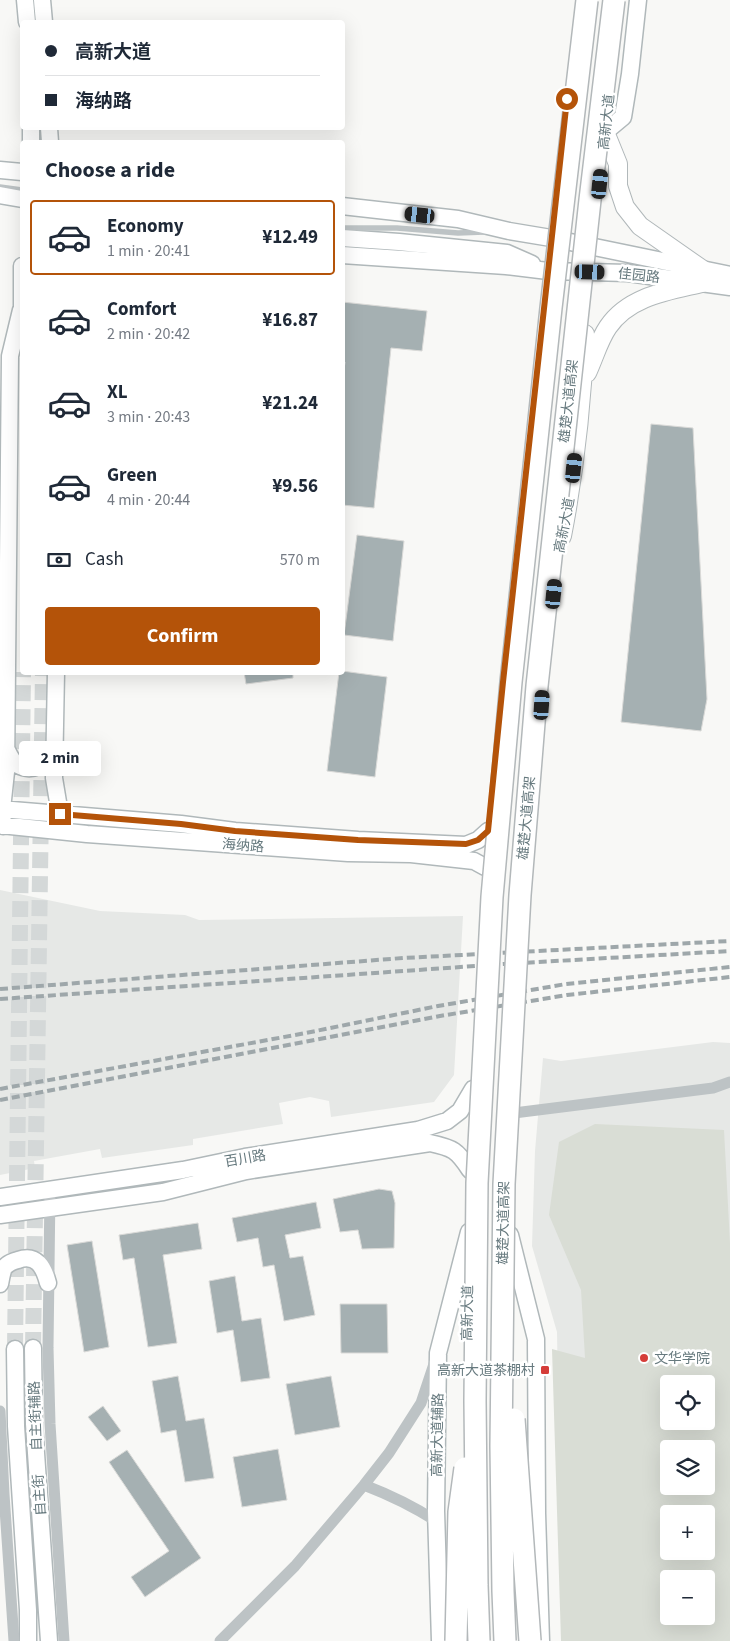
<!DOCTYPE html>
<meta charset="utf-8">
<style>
:root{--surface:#fff;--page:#f6f6f7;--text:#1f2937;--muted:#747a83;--line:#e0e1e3;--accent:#b45309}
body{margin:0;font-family:"Source Sans 3","Noto Sans SC",sans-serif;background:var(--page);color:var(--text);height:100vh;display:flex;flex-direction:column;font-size:19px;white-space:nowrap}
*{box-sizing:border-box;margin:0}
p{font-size:16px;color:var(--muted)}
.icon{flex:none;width:28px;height:28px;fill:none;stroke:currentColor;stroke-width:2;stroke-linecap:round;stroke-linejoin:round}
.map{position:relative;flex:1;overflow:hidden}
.details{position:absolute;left:20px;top:140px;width:325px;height:535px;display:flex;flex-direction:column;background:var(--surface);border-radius:5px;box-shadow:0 5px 20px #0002}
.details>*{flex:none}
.hud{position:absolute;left:20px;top:20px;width:325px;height:110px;border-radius:5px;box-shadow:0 5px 20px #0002;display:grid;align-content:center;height:110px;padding:0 25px;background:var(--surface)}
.controls{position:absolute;left:660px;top:1375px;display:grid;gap:10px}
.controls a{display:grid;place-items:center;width:55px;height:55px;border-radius:5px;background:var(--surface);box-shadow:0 5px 20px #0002;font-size:25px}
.end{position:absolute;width:22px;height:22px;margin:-11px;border:6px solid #b45309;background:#fff;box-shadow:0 0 0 2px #fff}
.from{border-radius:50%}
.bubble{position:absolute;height:35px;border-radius:5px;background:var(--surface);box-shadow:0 5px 20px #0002;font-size:16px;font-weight:700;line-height:35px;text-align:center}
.car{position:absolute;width:15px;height:30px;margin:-15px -8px;border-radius:6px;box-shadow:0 0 4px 1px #0007;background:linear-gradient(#222 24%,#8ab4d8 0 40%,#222 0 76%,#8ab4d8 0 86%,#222 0)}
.hud b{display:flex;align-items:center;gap:18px;height:48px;font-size:19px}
.hud b+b{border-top:1px solid var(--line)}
.hud i{width:12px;height:12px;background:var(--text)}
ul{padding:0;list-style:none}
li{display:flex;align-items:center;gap:15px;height:75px;margin:0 10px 8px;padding:0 15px;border:2px solid transparent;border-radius:5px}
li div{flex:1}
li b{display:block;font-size:19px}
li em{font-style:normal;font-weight:700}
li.on{border-color:var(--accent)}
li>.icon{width:45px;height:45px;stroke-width:1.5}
h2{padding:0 25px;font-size:22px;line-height:60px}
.pay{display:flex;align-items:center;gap:12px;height:55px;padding:0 25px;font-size:19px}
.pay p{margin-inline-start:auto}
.button{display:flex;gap:10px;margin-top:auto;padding:10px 25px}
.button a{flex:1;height:58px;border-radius:5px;background:var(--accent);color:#fff;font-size:20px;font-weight:700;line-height:58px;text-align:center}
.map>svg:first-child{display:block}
</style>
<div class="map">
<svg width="730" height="1641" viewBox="0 0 730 1641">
<rect width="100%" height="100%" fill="#f8f8f6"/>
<path fill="#e6e8e6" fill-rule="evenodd" d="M0,890L100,911L185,915L199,920L463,916L454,1075L434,1102L331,1117L329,1101L310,1097L279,1103L283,1124L193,1139V1145L102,1158L100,1149L34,1161L35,1168L0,1175Z
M713,1042L730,1043V1641H562L557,1332L532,1246L535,1151L543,1058L561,1061ZM669,1384H706V1421H669ZM669,1449H706V1486H669ZM669,1514H706V1551H669ZM669,1579H706V1616H669Z"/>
<path fill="#d9ddd5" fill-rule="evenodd" d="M595,1124L724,1130L730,1243V1641H561L552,1349L585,1358L581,1290L549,1215L559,1142ZM669,1384H706V1421H669ZM669,1449H706V1486H669ZM669,1514H706V1551H669ZM669,1579H706V1616H669Z"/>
<path fill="#a5b0b2" stroke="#dadad8" d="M342,302L427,311L422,351L391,348L374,508L342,505V385L345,362L342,361Z
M651,424L693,428L707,699L701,731L621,722Z
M357,535L404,541L393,641L344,635Z
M342,671L387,677L375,777L327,771L339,672Z
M244,672H293V678L246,684Z
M379,1189L392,1191L395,1203L394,1248L362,1249L358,1230L340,1232L333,1199Z
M316,1202L321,1228L285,1235L290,1258L303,1256L315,1315L284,1321L274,1265L263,1267L258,1238L237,1242L232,1218Z
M198,1223L202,1249L163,1255L177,1343L148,1347L134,1258L123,1260L119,1235Z
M92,1241L109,1347L84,1352L67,1245Z
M235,1276L242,1321L261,1318L270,1378L241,1382L233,1330L217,1333L209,1281Z
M340,1304H387L388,1353H341Z
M178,1376L186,1421L204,1418L214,1478L185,1482L176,1430L161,1433L152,1381Z
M331,1376L340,1427L295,1435L286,1384Z
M103,1406L121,1431L107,1441L88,1417Z
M278,1449L287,1500L242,1507L233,1457Z
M127,1450L201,1558L145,1597L131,1577L169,1551L109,1462Z"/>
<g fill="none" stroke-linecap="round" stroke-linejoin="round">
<path stroke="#d4d8d8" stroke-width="16" stroke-dasharray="16 8" stroke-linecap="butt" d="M33,1348L43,672
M15,1349L23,672"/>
<defs>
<path id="secondary" d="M25,0L27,22
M42,0L44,22
M31,128V142
M49,128L50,142
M605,132L623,117L630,74L638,0
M0,170L22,172
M0,195L22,199
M342,206L458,219L509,231L551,238L730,275
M342,238L399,242L507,253L532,264
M342,255L506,266L548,271L628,273L730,287
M22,321V266
M56,672L54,778L60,814V824
M6,748C9,754 12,762 18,765C32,773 46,764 55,754
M0,809L181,824L235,831L358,840L466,845L478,840L488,831
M0,825L87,834L348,853L411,854L474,861L485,867
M3,826L2,809L6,772L10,356L21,310
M0,1197L183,1170L245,1157L418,1130L447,1121L460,1111L473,1089
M0,1215L163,1192L246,1171L430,1143C453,1148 457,1150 470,1170
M510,1235L536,1339L537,1513L541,1641
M0,1284C1,1279 2,1272 4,1268C7,1264 14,1261 18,1260C37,1253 44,1268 48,1283
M33,1348L34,1424L49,1641
M15,1349L16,1426L28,1610V1641
M440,1641L436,1511L438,1353L469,1232"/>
<path id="primary" d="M605,132L618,164V186L625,207L640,226L703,270
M587,373C594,358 599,340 608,327C629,296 668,291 702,283
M562,536C575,469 582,402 585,334"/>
</defs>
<use href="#secondary" stroke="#b0b8ba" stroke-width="19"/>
<use href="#primary" stroke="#b1b8ba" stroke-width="20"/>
<path stroke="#bdc3c5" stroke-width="5.5" d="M0,187L22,190
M342,228H397L458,233L484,232"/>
<path stroke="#bdc3c5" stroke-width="11" d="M514,1113L713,1088L730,1082
M50,1190L48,1348L50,1424L64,1641
M0,1411L4,1494L14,1641
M364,1485C390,1495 413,1506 436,1521
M220,1641L295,1566L364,1485L389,1453L421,1403L434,1364"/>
<use href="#secondary" stroke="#fff" stroke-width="16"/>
<use href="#primary" stroke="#fff" stroke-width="18"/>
<path stroke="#9ea7aa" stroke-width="4" stroke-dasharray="8 4" stroke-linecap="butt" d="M0,989L403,958L730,941
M0,999L504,964L730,951
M0,1089L306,1033L438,1006L566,984L730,967
M0,1100L440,1016L567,995L730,977"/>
<defs>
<path id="highway-bridge" d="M514,1419L530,1641
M456,1641L459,1512L465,1468
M479,1641L477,1585L475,1401L477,1183L492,897L511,682L551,308L587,0
M505,1641L503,1591L501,1446L504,1184L520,895L537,686L590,200L614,0"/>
</defs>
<use href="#highway-bridge" stroke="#b3b8ba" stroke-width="24" stroke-linecap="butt"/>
<use href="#highway-bridge" stroke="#fff" stroke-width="21"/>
</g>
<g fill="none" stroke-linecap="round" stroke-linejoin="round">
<path stroke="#b45309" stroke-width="6" d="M60,814L181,824L235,831L358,840L466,844L478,840L488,831L503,682L567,99"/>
</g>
<g fill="#d53d39" stroke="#fff" stroke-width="2">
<circle cx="644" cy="1358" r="5"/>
<rect x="540" y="1365" width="10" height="10" rx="2.5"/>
</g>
<g text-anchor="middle" stroke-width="5" stroke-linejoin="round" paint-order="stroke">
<g font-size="14" fill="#66797e" stroke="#fff">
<text transform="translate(606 122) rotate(-84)" y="5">高新大道</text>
<text transform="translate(639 275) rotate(6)" y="5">佳园路</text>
<text transform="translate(568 401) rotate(-84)" y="5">雄楚大道高架</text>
<text transform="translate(564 525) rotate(-79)" y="5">高新大道</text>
<text transform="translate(526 818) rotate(-85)" y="5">雄楚大道高架</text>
<text transform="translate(243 845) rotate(4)" y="5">海纳路</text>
<text transform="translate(245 1158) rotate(-10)" y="5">百川路</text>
<text transform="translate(503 1223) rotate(-89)" y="5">雄楚大道高架</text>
<text transform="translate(467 1313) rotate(-89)" y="5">高新大道</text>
<text transform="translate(35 1416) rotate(-92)" y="5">自主街辅路</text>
<text transform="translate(437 1435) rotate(-89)" y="5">高新大道辅路</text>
<text transform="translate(39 1495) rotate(-94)" y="5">自主街</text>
</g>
<g font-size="14" fill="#66797e" stroke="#fff" text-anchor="start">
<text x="654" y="1363">文华学院</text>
<text x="535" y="1375" text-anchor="end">高新大道茶棚村</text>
</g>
</g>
</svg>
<div class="controls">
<a><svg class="icon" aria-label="locate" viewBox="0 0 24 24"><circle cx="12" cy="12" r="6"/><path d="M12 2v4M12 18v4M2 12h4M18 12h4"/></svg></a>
<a><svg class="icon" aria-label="layers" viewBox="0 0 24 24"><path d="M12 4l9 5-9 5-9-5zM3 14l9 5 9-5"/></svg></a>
<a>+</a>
<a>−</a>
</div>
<i class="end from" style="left:567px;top:99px"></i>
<i class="end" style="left:60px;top:814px"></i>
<div class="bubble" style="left:19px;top:741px;width:82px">2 min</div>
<i class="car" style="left:600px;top:184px;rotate:6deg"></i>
<i class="car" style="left:420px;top:215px;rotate:276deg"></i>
<i class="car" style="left:590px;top:272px;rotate:92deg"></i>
<i class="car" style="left:574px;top:468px;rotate:6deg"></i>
<i class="car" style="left:554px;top:594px;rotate:6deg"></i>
<i class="car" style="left:542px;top:705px;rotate:4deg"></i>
<div class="hud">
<b><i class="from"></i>高新大道</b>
<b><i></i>海纳路</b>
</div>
<section class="details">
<h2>Choose a ride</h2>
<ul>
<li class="on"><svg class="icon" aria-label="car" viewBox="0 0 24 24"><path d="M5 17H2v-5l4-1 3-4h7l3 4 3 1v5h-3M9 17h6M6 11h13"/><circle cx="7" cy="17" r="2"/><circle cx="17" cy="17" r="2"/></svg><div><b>Economy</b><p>1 min · 20:41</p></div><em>¥12.49</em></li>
<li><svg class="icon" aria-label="car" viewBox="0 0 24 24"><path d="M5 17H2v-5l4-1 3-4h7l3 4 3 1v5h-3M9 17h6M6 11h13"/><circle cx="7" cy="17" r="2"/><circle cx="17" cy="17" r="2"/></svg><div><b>Comfort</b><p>2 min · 20:42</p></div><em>¥16.87</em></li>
<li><svg class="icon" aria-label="car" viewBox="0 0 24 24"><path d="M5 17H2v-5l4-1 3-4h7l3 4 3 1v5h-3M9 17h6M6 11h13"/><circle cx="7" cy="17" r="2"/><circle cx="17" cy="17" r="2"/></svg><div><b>XL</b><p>3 min · 20:43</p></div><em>¥21.24</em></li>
<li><svg class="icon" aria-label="car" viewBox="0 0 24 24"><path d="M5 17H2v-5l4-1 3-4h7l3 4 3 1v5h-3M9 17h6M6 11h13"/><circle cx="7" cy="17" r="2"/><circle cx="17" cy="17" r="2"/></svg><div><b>Green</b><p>4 min · 20:44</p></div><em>¥9.56</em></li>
</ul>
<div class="pay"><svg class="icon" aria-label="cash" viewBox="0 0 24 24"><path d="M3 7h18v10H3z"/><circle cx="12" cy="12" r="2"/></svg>Cash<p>570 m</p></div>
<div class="button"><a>Confirm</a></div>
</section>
</div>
